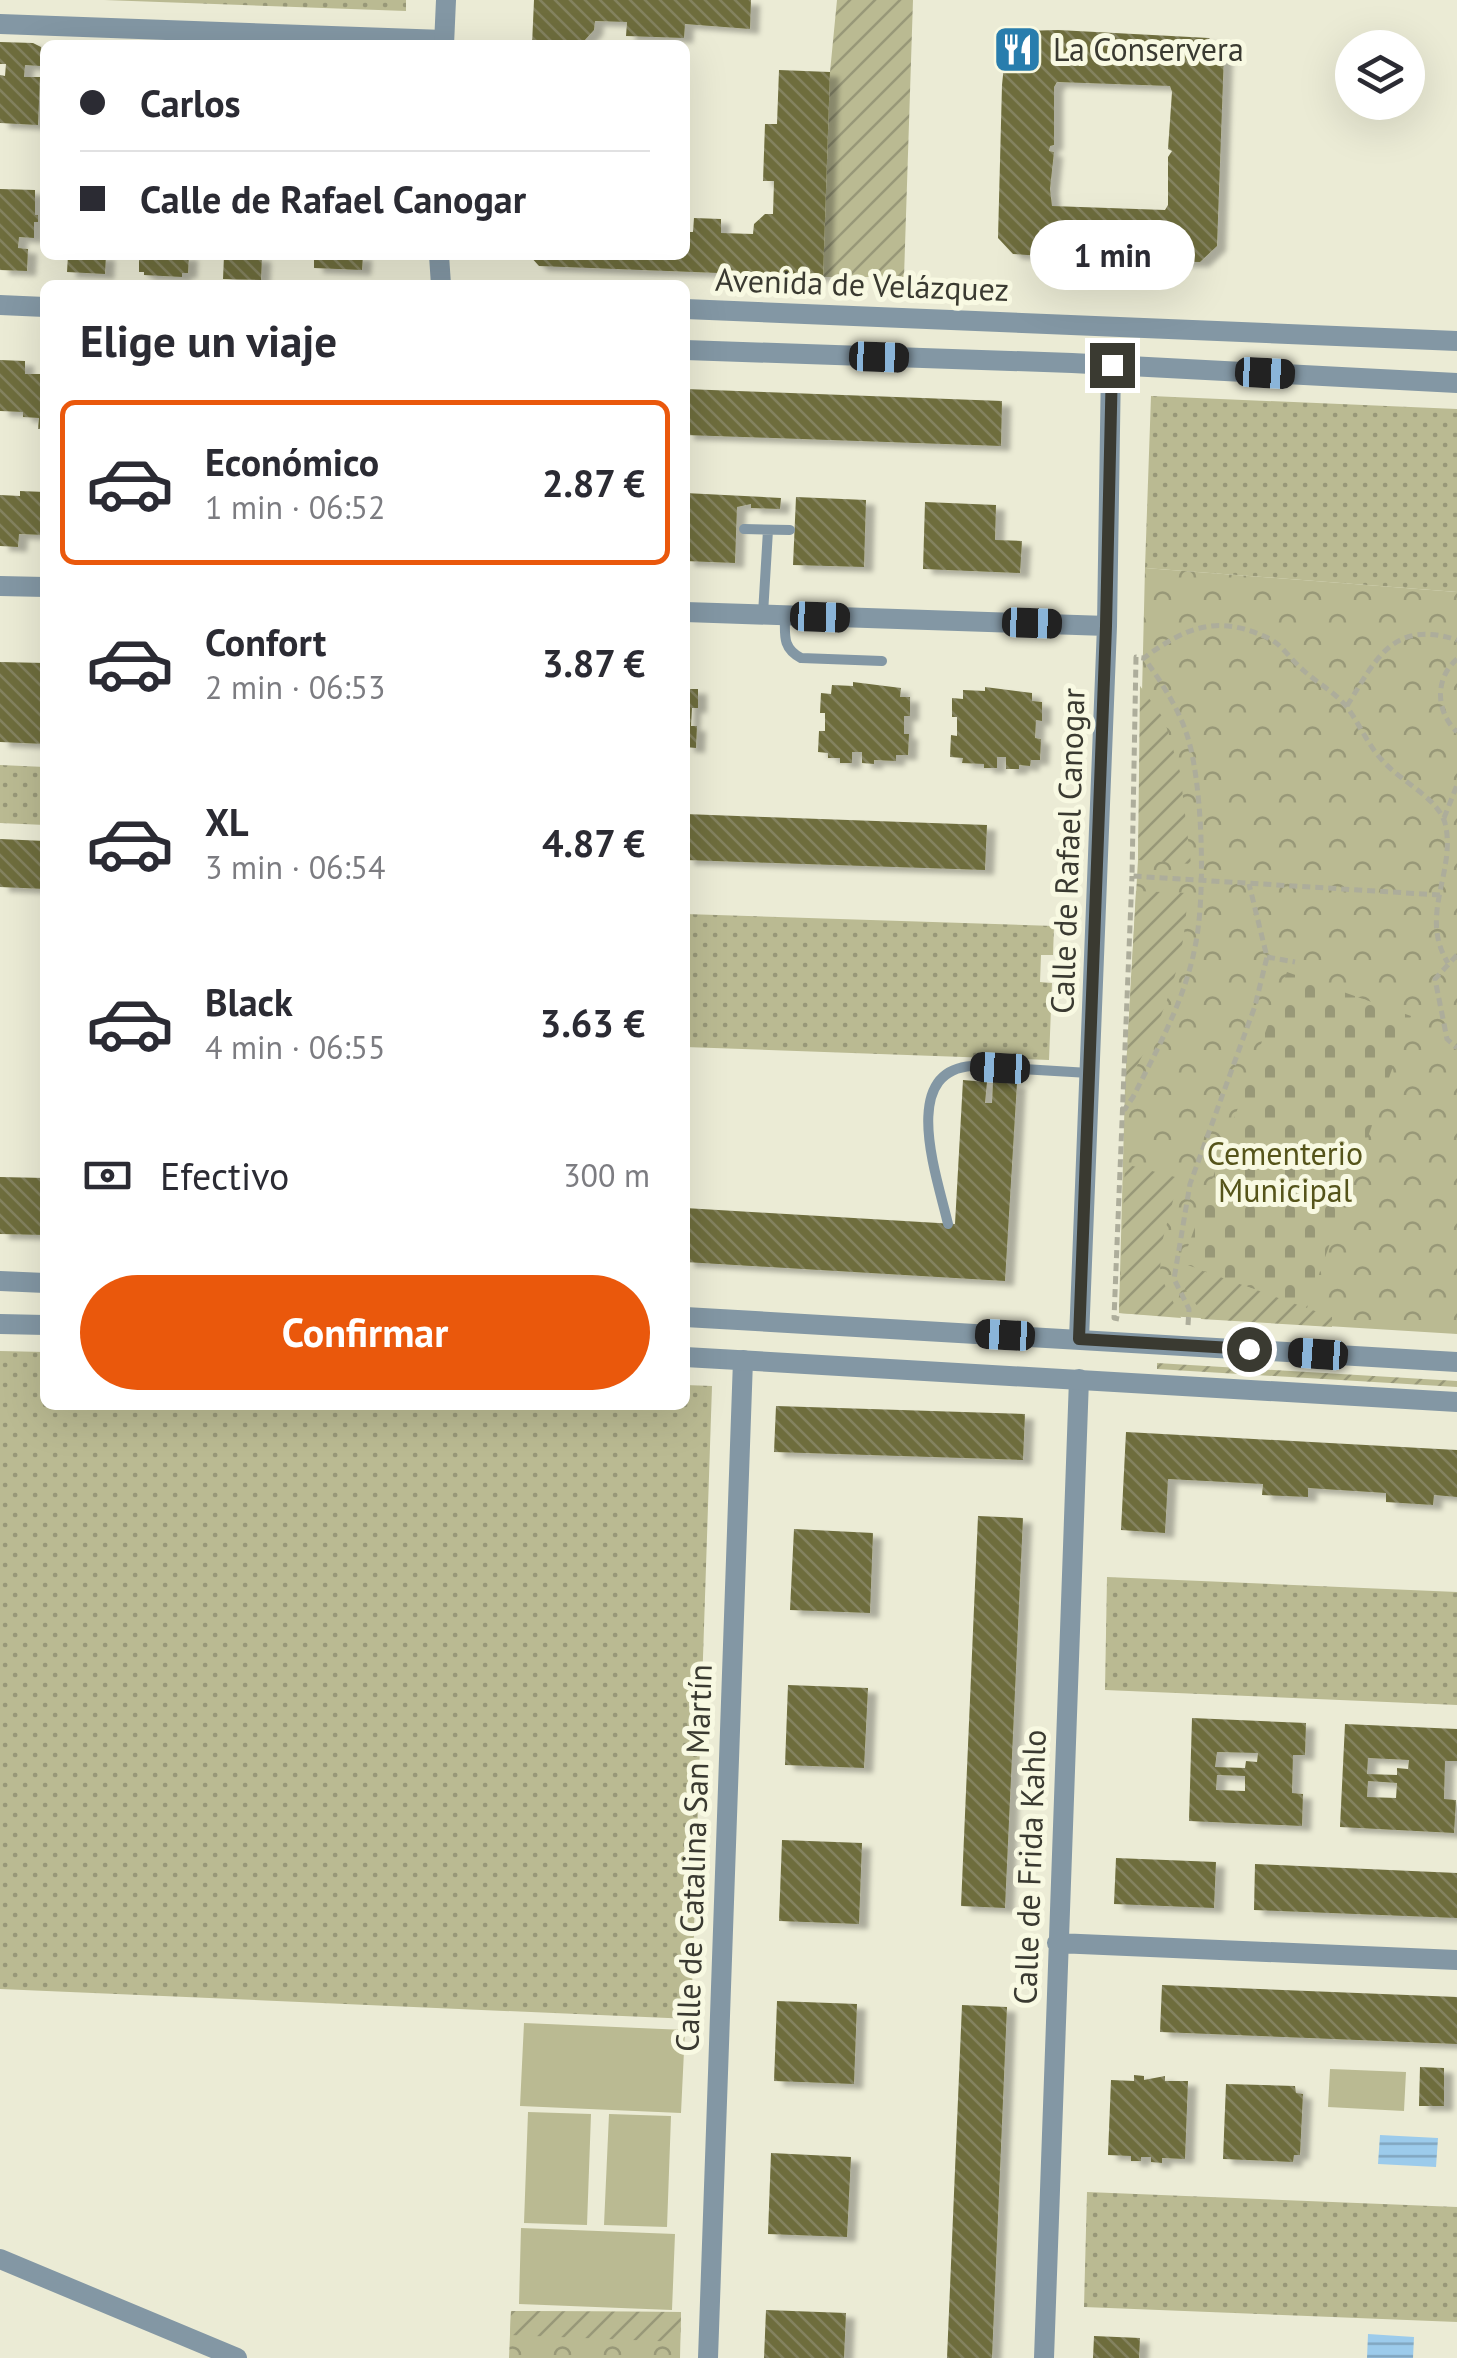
<!DOCTYPE html>
<html lang="es">
<meta charset="utf-8">
<style>
:root{--surface:#fff;--page:#f2f2f3;--text:#2b2b33;--muted:#7c7c81;--line:#e1e1e2;--accent:#ea580c}
body{margin:0;font-family:"PT Sans",sans-serif;background:var(--page);color:var(--text);height:100vh;display:flex;flex-direction:column;font-size:38px;white-space:nowrap}
*{box-sizing:border-box;margin:0}
p{font-size:32px;color:var(--muted)}
.icon{flex:none;width:55px;height:55px;fill:none;stroke:currentColor;stroke-width:2;stroke-linecap:round;stroke-linejoin:round}
.map{position:relative;flex:1;overflow:hidden}
.panel{position:absolute;left:40px;top:280px;width:650px;height:1130px;display:flex;flex-direction:column;background:var(--surface);border-radius:15px;box-shadow:0 10px 40px #0002}
.panel>*{flex:none}
.hud{position:absolute;left:40px;top:40px;width:650px;height:220px;border-radius:15px;box-shadow:0 10px 40px #0002;display:grid;align-content:center;height:220px;padding:0 40px;background:var(--surface)}
.tools{position:absolute;left:1335px;top:30px;display:grid;gap:20px}
.tools a{display:grid;place-items:center;width:90px;height:90px;border-radius:50%;background:var(--surface);box-shadow:0 10px 40px #0002;font-size:50px}
.end{position:absolute;width:45px;height:45px;margin:-22px;border:12px solid #3a3a31;background:#fff;box-shadow:0 0 0 5px #fff}
.from{border-radius:50%}
.bubble{position:absolute;height:70px;border-radius:35px;background:var(--surface);box-shadow:0 10px 40px #0002;font-size:32px;font-weight:700;line-height:70px;text-align:center}
.car{position:absolute;width:30px;height:60px;margin:-30px -15px;border-radius:12px;box-shadow:0 0 8px 2px #0007;background:linear-gradient(#222 24%,#8ab4d8 0 40%,#222 0 76%,#8ab4d8 0 86%,#222 0)}
.hud b{display:flex;align-items:center;gap:35px;height:95px;font-size:38px}
.hud b+b{border-top:2px solid var(--line)}
.hud i{width:25px;height:25px;background:var(--text)}
ul{padding:0;list-style:none}
li{display:flex;align-items:center;gap:30px;height:165px;margin:0 20px 15px;padding:0 20px;border:5px solid transparent;border-radius:15px}
li div{flex:1}
li b{display:block;font-size:38px}
li em{font-style:normal;font-weight:700}
li.current{border-color:var(--accent)}
li>.icon{width:90px;height:90px;stroke-width:1.5}
h2{padding:0 40px;font-size:45px;line-height:120px}
.pay{display:flex;align-items:center;gap:25px;height:110px;padding:0 40px;font-size:38px}
.pay p{margin-inline-start:auto}
.button{display:flex;gap:20px;margin-top:auto;padding:20px 40px}
.button a{flex:1;height:115px;border-radius:60px;background:var(--accent);color:#fff;font-size:40px;font-weight:700;line-height:115px;text-align:center}
.map>svg:first-child{display:block}
</style>
<div class="map">
<svg width="1457" height="2358" viewBox="0 0 1457 2358">
<defs>
<pattern id="grass-dots" width="8" height="8" patternUnits="userSpaceOnUse" patternTransform="scale(2.5)"><rect width="8" height="8" fill="#baba92"/><path d="M2 2h.1M6 6h.1" fill="none" stroke="#989878" stroke-width="1.8" stroke-linecap="round"/></pattern>
<pattern id="forest-crowns" width="20" height="18" patternUnits="userSpaceOnUse" patternTransform="scale(2.5)"><rect width="20" height="18" fill="#baba92"/><path d="M2 6a3 3 0 1 1 6 0M12 15a3 3 0 1 1 6 0" fill="none" stroke="#989878"/></pattern>
<pattern id="cemetery-stones" width="16" height="16" patternUnits="userSpaceOnUse" patternTransform="scale(2.5)"><rect width="16" height="16" fill="#baba92"/><path d="M2 7V4a2 2 0 0 1 4 0v3zM10 15v-3a2 2 0 0 1 4 0v3z" fill="#989878"/></pattern>
<pattern id="garden-furrows" width="10" height="10" patternUnits="userSpaceOnUse" patternTransform="scale(2.5)"><rect width="10" height="10" fill="#baba92"/><path d="M-1 1l2-2M0 10L10 0M9 11l2-2" fill="none" stroke="#989878"/></pattern>
<pattern id="water-rules" width="6" height="5" patternUnits="userSpaceOnUse" patternTransform="scale(2.5)"><rect width="6" height="5" fill="#9ccbeb"/><path d="M0 2.5h6" fill="none" stroke="#80a6bf"/></pattern>
<pattern id="building-back-hatch" width="6" height="6" patternUnits="userSpaceOnUse" patternTransform="scale(2.5)"><rect width="6" height="6" fill="#6e6d3e"/><path d="M-1 5l2 2M0 0l6 6M5-1l2 2" fill="none" stroke="#84835f"/></pattern>
<filter id="shadow"><feDropShadow dx="9" dy="5" stdDeviation="2.5" flood-color="#0004"/></filter>
</defs>
<rect width="100%" height="100%" fill="#ebebd5"/>
<path fill="url(#grass-dots)" d="M104,0H406V11Z
M1151,396L1457,409V592L1145,568Z
M0,765L45,767V825L0,823Z
M685,914L1054,926L1053,955H1041L1040,982L1052,983L1049,1060L685,1047Z
M0,1351L45,1352V1405H685V1385L712,1386L691,2019L0,1989Z
M1107,1577L1457,1592V1705L1105,1690Z
M1087,2192L1457,2207V2322L1084,2307Z"/>
<path fill="url(#forest-crowns)" d="M1145,568L1457,592V1334L1119,1313L1125,1087L1138,860Z
M511,2311L681,2312L680,2358H509Z"/>
<path fill="url(#cemetery-stones)" d="M1287,972L1411,1016L1307,1308L1182,1263Z"/>
<path fill="url(#garden-furrows)" d="M837,0H913L904,277H823L830,72Z
M1140,686L1164,719L1180,772L1191,864L1138,860Z
M1136,891L1187,893C1187,963 1160,1028 1125,1087Z
M1125,1164L1179,1178L1161,1246L1160,1275L1181,1318L1119,1313Z
M1189,1266L1332,1317V1327L1201,1319L1198,1307L1185,1289Z
M1157,1363L1457,1381V1387L1157,1369Z
M511,2311L681,2312L680,2342L510,2335Z"/>
<path fill="#baba92" d="M524,2023L685,2030L681,2113L520,2106Z
M1330,2069L1406,2072L1404,2111L1328,2107Z
M528,2112L591,2114L587,2225L524,2223Z
M609,2114L671,2116L667,2227L604,2225Z
M521,2228L675,2234L672,2310L519,2304Z"/>
<path fill="url(#water-rules)" d="M1380,2135L1438,2138L1436,2167L1378,2164Z
M1368,2334L1414,2337L1413,2358H1367Z"/>
<path fill="url(#building-back-hatch)" fill-rule="evenodd" filter="url(#shadow)" d="M534,0H751L750,29L685,24L684,38L626,36L627,22L595,21L594,30L584,41L573,40V45H532Z
M1058,30L1209,38L1224,54L1217,246L1200,262L1113,261L1013,254L998,238L1002,85L1006,46L1022,31ZM1057,82L1170,86L1172,92L1168,149L1172,151L1168,157V205L1165,210L1052,206L1050,189L1054,152L1049,151L1050,146L1054,145V87Z
M0,42L33,43L41,47L40,66L25,65L24,77H40L38,125L0,123V75L5,76L6,64H0Z
M779,70L830,72L823,277L539,266L529,255H685V232H693L694,218L721,219V233L753,234L754,224L765,214H773L774,181H763L765,124H777Z
M0,189L35,190V215H38V222H34V238L19,237L18,248L28,249L27,271L0,270Z
M68,255H106L105,274L67,272Z
M139,255H189L188,273H182V277L144,275V272H139Z
M243,255L262,257L261,280L223,279L224,256Z
M314,255H363L362,270L314,268Z
M0,360L25,361V374H45V429H38L39,418L23,417V412L0,411Z
M685,389L1002,401L1001,446L685,435Z
M20,491L45,492V535L19,534L18,547L0,546V495L20,496Z
M685,493L781,498L780,509L751,508V504L737,507L735,563L685,561Z
M796,497L866,500L864,567L793,565Z
M925,502L996,505L995,540L1022,541L1020,573L923,569Z
M0,662L45,663V744L0,742Z
M853,682L901,688L900,697H910V716H904V734H909L908,755H896V761L874,760V764L862,763V752H852V763H840V758H828V753L818,752L819,731H825V713H820L821,693L831,694L832,685L853,686Z
M985,687L1032,693V701L1042,702V721L1036,720L1035,738L1041,739L1040,760H1031L1030,766L1019,765V769H1006V757H997V768H984V764L962,763L963,758L950,757L951,735L957,736V717H952V698L963,699V690L985,691Z
M685,689H698V708H692L691,726H697L696,748L685,747Z
M685,814L987,825L985,870L685,860Z
M0,839L45,841V889L0,887Z
M963,1080L987,1082L985,1103H992L993,1082L1017,1083L1005,1281L685,1262V1208L955,1224Z
M0,1177L45,1178V1235L0,1234Z
M776,1406L1025,1414L1023,1460L774,1452Z
M1126,1432L1457,1450V1497L1434,1495L1433,1505L1386,1502V1493L1308,1488V1497L1262,1495L1263,1484L1168,1479L1165,1533L1121,1530Z
M978,1516L1023,1518L1005,1908L961,1906Z
M794,1529L873,1533L870,1613L790,1610Z
M788,1685L868,1688L864,1768L785,1765Z
M1192,1718L1306,1723L1305,1755H1293L1292,1793L1303,1794L1302,1826L1189,1821ZM1217,1752L1258,1753L1257,1762L1246,1761L1245,1768L1215,1767ZM1217,1775L1245,1776V1791L1216,1790Z
M1345,1724L1457,1729V1761H1445L1444,1799L1456,1800L1454,1833L1340,1827ZM1368,1758L1409,1760L1408,1769L1397,1768V1775L1367,1774ZM1368,1781L1397,1783L1396,1798L1367,1797Z
M782,1840L862,1843L859,1924L779,1921Z
M1116,1858L1216,1862L1214,1908L1114,1904Z
M1255,1864L1457,1873V1918L1254,1910Z
M1162,1985L1457,1997V2044L1160,2032Z
M777,2001L857,2004L854,2084L774,2081Z
M962,2005L1007,2007L992,2358H947Z
M1420,2067L1444,2068V2106H1419Z
M1134,2075L1144,2076V2080L1165,2076V2081H1188L1185,2159L1162,2158V2163L1151,2162V2157H1141V2161H1131V2156L1108,2155L1111,2080L1134,2081Z
M1226,2084L1295,2086L1296,2093L1303,2094L1300,2155H1294L1293,2162L1223,2159Z
M771,2153L851,2157L847,2237L768,2234Z
M766,2310L846,2313L844,2358H764Z
M1094,2336L1140,2338L1139,2358H1093Z"/>
<g fill="none" stroke-linecap="round" stroke-linejoin="round">
<path stroke="#adad9b" stroke-width="5" stroke-dasharray="8 5" stroke-linecap="butt" d="M1457,659C1434,679 1436,712 1457,732
M1347,706C1376,659 1393,619 1457,640
M1444,818L1457,785
M1440,895L1132,876L1136,657L1144,658C1187,626 1219,614 1270,639C1282,645 1292,661 1303,670C1317,683 1338,694 1349,710C1361,727 1368,745 1382,760C1401,782 1437,797 1445,823C1457,871 1418,915 1448,963
M1457,955L1435,979L1447,1039L1457,1048
M1267,957L1295,962
M1121,1109H1125L1133,1097C1157,1050 1185,999 1195,947C1206,898 1203,779 1186,732C1177,706 1160,680 1144,658
M1119,1319L1114,1318L1132,876
M1188,1325L1189,1309L1174,1279L1190,1184L1255,1006L1267,957L1249,884"/>
<path stroke="#8397a4" stroke-width="10" d="M744,529L790,530
M763,614L768,530
M785,616C785,635 782,648 801,658L882,661
M948,1224C938,1179 898,1071 972,1066L1089,1073"/>
<path stroke="#8397a4" stroke-width="20" d="M0,24L444,40
M0,305L45,307
M0,586L45,587
M685,612L1107,626
M1079,1339L1107,626L1111,365
M1057,1943L1457,1960
M0,2259L237,2358
M708,2358L743,1360
M1044,2358L1079,1379"/>
<path stroke="#8397a4" stroke-width="20" d="M444,45L446,0
M439,255L441,285
M685,309L1457,341
M685,350L1072,363L1457,383
M0,1281L45,1283
M685,1317L1457,1362
M0,1324L45,1325
M685,1357L1457,1402"/>
</g>
<g fill="none" stroke-linecap="round" stroke-linejoin="round">
<path stroke="#3a3a31" stroke-width="12" d="M1112,365L1106,626L1079,1339L1249,1349"/>
</g>
<defs>
<symbol id="restaurant-square" viewBox="-11 -11 22 22"><rect x="-9" y="-9" width="18" height="18" rx="4" fill="#287dad" stroke="#f8f9e2"/><path d="M-5-6h1v4h1v-4h1v4h1v-4h1v5L-1.5 .5V6h-2V.5L-5-1ZM5-6V6H3V1.5H1.5Q1.5-4 5-6Z" fill="#fff"/></symbol>
</defs>
<g fill-rule="evenodd">
<use href="#restaurant-square" x="990" y="22" width="55" height="55"/>
</g>
<g text-anchor="middle" stroke-width="10" stroke-linejoin="round" paint-order="stroke">
<g font-size="32" fill="#3a3a31" stroke="#f8f9e2" text-anchor="start">
<text x="1053" y="61">La Conservera</text>
</g>
<g font-size="32" fill="#3a3a31" stroke="#f8f9e2">
<text transform="translate(862 285) rotate(2)" y="11">Avenida de Velázquez</text>
<text transform="translate(1068 851) rotate(-88)" y="11">Calle de Rafael Canogar</text>
<text transform="translate(694 1858) rotate(-88)" y="11">Calle de Catalina San Martín</text>
<text transform="translate(1030 1867) rotate(-88)" y="11">Calle de Frida Kahlo</text>
</g>
<g font-size="32" fill="#55541a" stroke="#f8f9e2">
<text x="1285" y="1165">Cementerio<tspan x="1285" dy="37">Municipal</tspan></text>
</g>
</g>
</svg>
<div class="tools">
<a><svg class="icon" aria-label="layers" viewBox="0 0 24 24"><path d="M12 4l9 5-9 5-9-5zM3 14l9 5 9-5"/></svg></a>
</div>
<i class="end from" style="left:1249px;top:1349px"></i>
<i class="end" style="left:1112px;top:365px"></i>
<div class="bubble" style="left:1030px;top:220px;width:165px">1 min</div>
<i class="car" style="left:879px;top:357px;rotate:92deg"></i>
<i class="car" style="left:1265px;top:373px;rotate:93deg"></i>
<i class="car" style="left:820px;top:617px;rotate:92deg"></i>
<i class="car" style="left:1032px;top:623px;rotate:92deg"></i>
<i class="car" style="left:1000px;top:1068px;rotate:273deg"></i>
<i class="car" style="left:1005px;top:1335px;rotate:273deg"></i>
<i class="car" style="left:1318px;top:1354px;rotate:274deg"></i>
<div class="hud">
<b><i class="from"></i>Carlos</b>
<b><i></i>Calle de Rafael Canogar</b>
</div>
<section class="panel">
<h2>Elige un viaje</h2>
<ul>
<li class="current"><svg class="icon" aria-label="car" viewBox="0 0 24 24"><path d="M5 17H2v-5l4-1 3-4h7l3 4 3 1v5h-3M9 17h6M6 11h13"/><circle cx="7" cy="17" r="2"/><circle cx="17" cy="17" r="2"/></svg><div><b>Económico</b><p>1 min · 06:52</p></div><em>2.87 €</em></li>
<li><svg class="icon" aria-label="car" viewBox="0 0 24 24"><path d="M5 17H2v-5l4-1 3-4h7l3 4 3 1v5h-3M9 17h6M6 11h13"/><circle cx="7" cy="17" r="2"/><circle cx="17" cy="17" r="2"/></svg><div><b>Confort</b><p>2 min · 06:53</p></div><em>3.87 €</em></li>
<li><svg class="icon" aria-label="car" viewBox="0 0 24 24"><path d="M5 17H2v-5l4-1 3-4h7l3 4 3 1v5h-3M9 17h6M6 11h13"/><circle cx="7" cy="17" r="2"/><circle cx="17" cy="17" r="2"/></svg><div><b>XL</b><p>3 min · 06:54</p></div><em>4.87 €</em></li>
<li><svg class="icon" aria-label="car" viewBox="0 0 24 24"><path d="M5 17H2v-5l4-1 3-4h7l3 4 3 1v5h-3M9 17h6M6 11h13"/><circle cx="7" cy="17" r="2"/><circle cx="17" cy="17" r="2"/></svg><div><b>Black</b><p>4 min · 06:55</p></div><em>3.63 €</em></li>
</ul>
<div class="pay"><svg class="icon" aria-label="cash" viewBox="0 0 24 24"><path d="M3 7h18v10H3z"/><circle cx="12" cy="12" r="2"/></svg>Efectivo<p>300 m</p></div>
<div class="button"><a>Confirmar</a></div>
</section>
</div>
